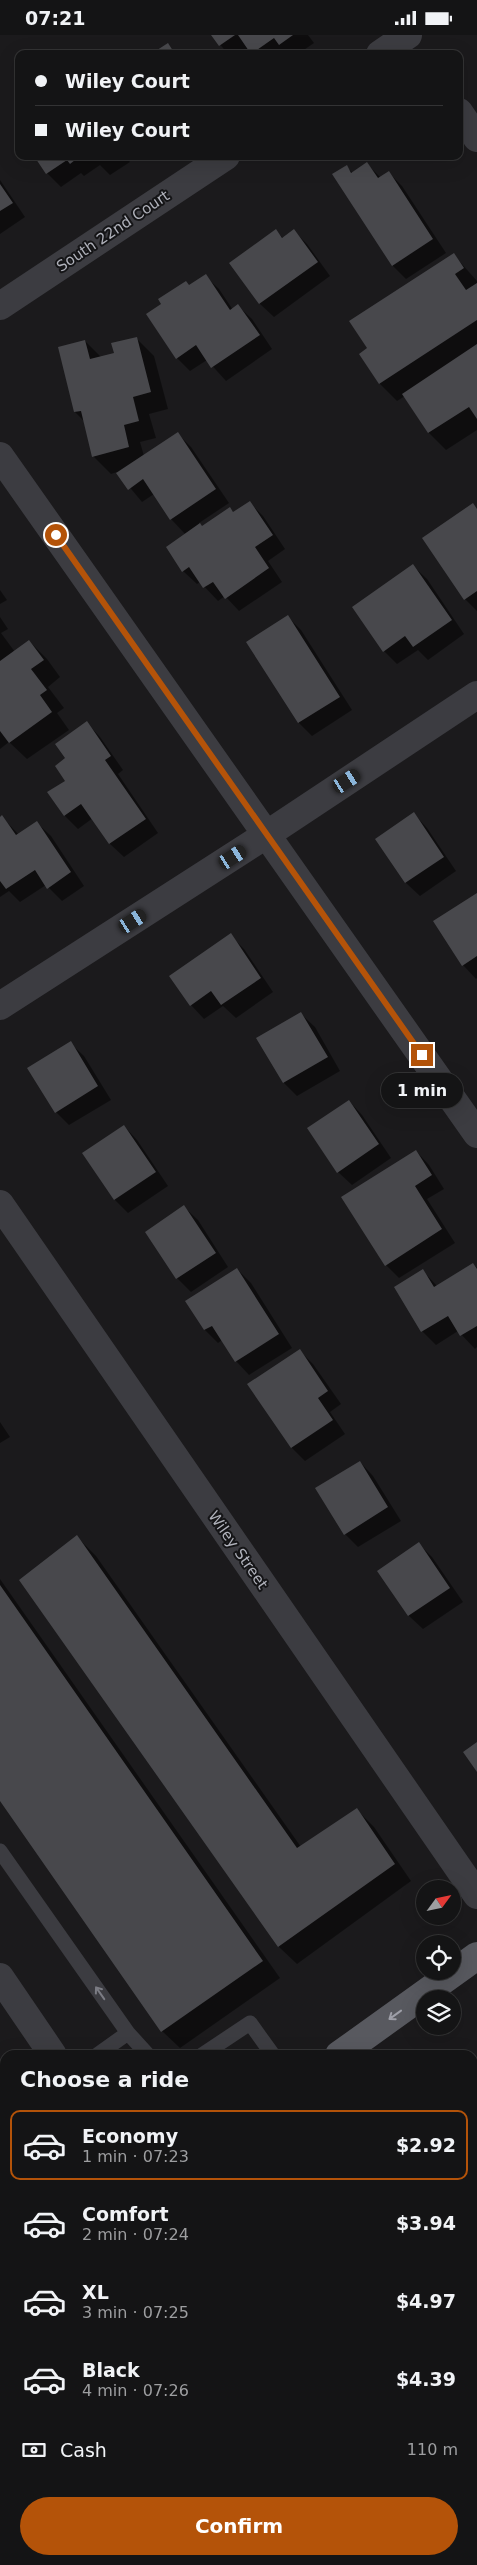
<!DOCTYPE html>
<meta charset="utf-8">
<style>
:root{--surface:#141415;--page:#212122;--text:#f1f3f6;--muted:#9d9ea0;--line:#333334;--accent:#b45309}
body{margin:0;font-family:"DejaVu Sans",sans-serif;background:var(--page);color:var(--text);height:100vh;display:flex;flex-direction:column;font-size:19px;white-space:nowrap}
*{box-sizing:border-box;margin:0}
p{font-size:16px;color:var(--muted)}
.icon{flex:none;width:28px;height:28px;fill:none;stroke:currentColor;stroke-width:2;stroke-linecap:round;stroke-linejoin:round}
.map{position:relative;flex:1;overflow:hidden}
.sheet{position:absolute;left:0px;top:2015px;width:478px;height:515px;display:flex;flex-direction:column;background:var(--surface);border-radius:15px 15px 0 0;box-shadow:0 5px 20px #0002,0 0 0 1px var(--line)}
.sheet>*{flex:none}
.banner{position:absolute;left:15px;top:15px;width:448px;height:110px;border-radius:10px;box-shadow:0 5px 20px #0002,0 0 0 1px var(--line);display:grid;align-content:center;height:110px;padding:0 20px;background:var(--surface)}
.needle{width:32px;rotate:57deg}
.buttons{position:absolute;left:416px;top:1845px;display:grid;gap:10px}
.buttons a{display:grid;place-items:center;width:45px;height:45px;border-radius:50%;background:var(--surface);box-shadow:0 5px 20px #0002,0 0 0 1px var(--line);font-size:25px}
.end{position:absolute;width:22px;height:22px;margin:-11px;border:6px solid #b45309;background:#fff;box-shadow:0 0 0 2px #fff}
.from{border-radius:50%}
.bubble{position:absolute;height:35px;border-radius:18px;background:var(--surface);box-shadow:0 5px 20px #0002,0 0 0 1px var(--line);font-size:16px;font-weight:700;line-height:35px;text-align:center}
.car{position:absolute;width:15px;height:30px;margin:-15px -8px;border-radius:6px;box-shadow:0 0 4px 1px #0007;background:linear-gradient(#222 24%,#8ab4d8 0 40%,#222 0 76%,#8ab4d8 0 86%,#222 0)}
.banner b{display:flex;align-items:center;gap:18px;height:48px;font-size:19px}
.banner b+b{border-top:1px solid var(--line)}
.banner i{width:12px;height:12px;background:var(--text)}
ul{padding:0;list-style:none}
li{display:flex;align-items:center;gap:15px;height:70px;margin:0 10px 8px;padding:0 10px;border:2px solid transparent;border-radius:10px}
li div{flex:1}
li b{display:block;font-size:19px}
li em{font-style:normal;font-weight:700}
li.active{border-color:var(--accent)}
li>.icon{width:45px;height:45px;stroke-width:1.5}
h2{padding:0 20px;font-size:22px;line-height:60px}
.pay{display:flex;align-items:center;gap:12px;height:55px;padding:0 20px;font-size:19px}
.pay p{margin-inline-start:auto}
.cta{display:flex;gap:10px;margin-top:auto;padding:10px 20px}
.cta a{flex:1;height:58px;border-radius:30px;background:var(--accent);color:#fff;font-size:20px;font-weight:700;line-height:58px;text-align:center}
.status{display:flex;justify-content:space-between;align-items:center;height:35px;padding:0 25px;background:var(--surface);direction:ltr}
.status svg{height:14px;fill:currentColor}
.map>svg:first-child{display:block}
</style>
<div class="status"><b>07:21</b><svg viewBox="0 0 49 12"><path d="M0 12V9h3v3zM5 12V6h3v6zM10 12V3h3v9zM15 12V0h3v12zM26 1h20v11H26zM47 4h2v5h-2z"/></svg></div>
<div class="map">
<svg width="477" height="2530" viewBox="0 0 477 2530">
<rect width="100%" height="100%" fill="#1b1a1c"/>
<path fill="#0007" d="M212,0H308L314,8L298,19L287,17L284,19H252L249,13L240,19H228Z
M36,121H125L130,127L110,140L100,130L84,141L81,138L61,152L47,138Z
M367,129L381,143L389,138L402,151L446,218L406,244L393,231L334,140L346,132L353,138Z
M0,145L25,182L0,199Z
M276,196L283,203L294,196L307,209L330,241L274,282L260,269L231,228Z
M453,219L477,246V395L446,415L429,398L405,361L397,366L380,349L361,319L369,314Z
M205,241L219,254L233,275L238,271L252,284L272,314L226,346L207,325L190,336L177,323L190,251Z
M136,303L154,321L168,374L149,379L156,403L140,407L144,421L178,399L191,412L229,468L199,488L202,492L230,474L234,478L249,467L263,481L285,514L268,526L282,547L239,576L225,561L218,566L200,547L197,549L183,536L186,500L171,484L154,459L142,467L117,437L111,439L93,421L84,386L75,377L59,313L85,306L101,322L115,319Z
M473,470L477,474V576L465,564Z
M413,531L427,544L464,599L428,625L418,615L397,629L384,616Z
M0,555L7,565L0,569Z
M0,582L8,594L1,598L15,617L29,606L47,624L60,642L48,652L64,673L57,678L69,695L27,724L9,707L0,714Z
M288,582L301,595L352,675L312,701L299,688Z
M87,688L100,702L123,735L118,739L158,798L124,822L110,809L93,783L78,794L65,781L49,758L67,746V724Z
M414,779L427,793L456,836L420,861L406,848L376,804Z
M2,782L19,800L37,788L51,801L84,851L62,866L46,850L20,867L9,856L0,862V783Z
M477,860V943L476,944L463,930Z
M230,900L244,914L273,957L236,983L223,971L204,984L191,970Z
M301,979L315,992L340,1036L297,1061L284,1048L258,1003Z
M70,1008L84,1021L111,1065L69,1090L56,1077Z
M349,1066L362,1080L391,1123L352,1150L338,1137Z
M124,1091L137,1105L168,1151L128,1178L115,1165L84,1119Z
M416,1116L429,1130L444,1154L427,1164L455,1208L399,1243L386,1230Z
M184,1172L198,1185L228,1232L191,1257L177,1243L146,1197Z
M473,1229L477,1233V1312L475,1314L458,1296L436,1310L422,1296L396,1253L423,1236L437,1251Z
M237,1234L251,1248L292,1313L249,1340L236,1326L222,1305L218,1308L204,1294Z
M300,1316L313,1329L341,1369L330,1377L345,1399L305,1426L292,1413Z
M0,1387L10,1402L0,1408Z
M360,1427L373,1441L401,1486L358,1512L345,1499Z
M77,1502L96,1521L301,1812L357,1775L374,1792L411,1846L297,1929L279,1912L238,1852Z
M419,1509L432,1522L463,1567L423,1594L409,1581L379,1536Z
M0,1544L280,1943L180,2013L162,1996L0,1764Z
M0,2149L5,2156V2184L0,2188Z
M145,2525H286L289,2530H144Z"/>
<path fill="#48484c" d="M211,0H235L219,11Z
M238,0H293L279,10L274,3L251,19Z
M168,8L175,19H151Z
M34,121H80L70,129L67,125L46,139Z
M367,127L378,143L389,136L433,204L392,231L332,139L347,130L351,138Z
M0,149L13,168L0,176Z
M276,194L282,203L294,194L318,227L259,269L229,228Z
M454,218L464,233L455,239L466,255L477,248V285L379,349L359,319L367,313L349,286Z
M206,239L230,275L238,269L260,300L211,333L196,310L176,324L146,279L161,269L158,264L186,246L189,250Z
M137,302L151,357L133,362L139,386L124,390L129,412L92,422L81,376L74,377L58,312L85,305L90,324L114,318L111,308Z
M477,309V384L469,372L428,398L402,359Z
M178,397L216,454L170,485L143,444L128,455L116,438Z
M250,466L273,500L255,512L269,533L225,564L213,547L203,553L189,532L182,537L166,512L200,488L202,491L230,472L233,477Z
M473,468L477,474V556L464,565L422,503Z
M413,529L452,585L413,612L405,601L383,617L352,572Z
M288,580L340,662L298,688L246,607Z
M29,605L44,625L31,634L47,655L40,660L52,677L9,708L0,696V626Z
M87,686L111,721L105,725L146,784L109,809L81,769L64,781L47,757L65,746L55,731L65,723L55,709Z
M414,777L444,822L405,848L375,804Z
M2,780L16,800L37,786L71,837L47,854L35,835L6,854L0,846V782Z
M477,858V921L462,931L433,886Z
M231,898L261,943L221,970L211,956L190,971L169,941Z
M301,977L328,1022L283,1048L256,1003Z
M71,1006L98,1051L55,1078L27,1033Z
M349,1065L379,1109L337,1138L307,1093Z
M124,1090L156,1137L114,1165L82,1118Z
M416,1115L432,1140L415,1151L442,1194L385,1231L341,1162Z
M184,1170L216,1218L176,1244L145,1197Z
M473,1228L477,1234V1291L460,1301L448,1281L421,1297L394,1252L423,1234L434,1252Z
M237,1233L279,1299L235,1327L212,1291L204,1295L185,1266Z
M300,1314L328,1356L318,1363L333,1385L291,1413L247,1349Z
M360,1426L388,1472L344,1500L315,1453Z
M77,1500L297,1813L357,1773L395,1829L278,1912L19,1545Z
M419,1507L450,1553L408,1581L377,1536Z
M0,1550L263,1926L161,1997L0,1766Z
M477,1707V1737L463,1717Z
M142,2525H282L286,2530H142L140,2527Z"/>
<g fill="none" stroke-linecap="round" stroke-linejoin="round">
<path stroke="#3c3c41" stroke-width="15" d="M0,1816L128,1998L148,2020
M97,2020L128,1998
M202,2020L250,1988L273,2020"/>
<path stroke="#3c3c41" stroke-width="28" d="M380,19L408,0
M459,77L477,103
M0,271L226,121
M0,421L477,1099
M0,971L266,800L477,660
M0,1169L477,1860
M0,1942L53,2020"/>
<path stroke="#58595f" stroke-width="28" d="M339,2020L477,1921
M472,2235L477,2232
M0,2262L5,2258
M47,2530L54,2525"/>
<defs>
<path id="rail" d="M472,2070L477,2067
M472,2098L477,2095
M0,2398L5,2395
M0,2426L5,2422"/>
</defs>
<use href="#rail" stroke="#53545a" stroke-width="5.5"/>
<use href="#rail" stroke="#151517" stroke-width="4" stroke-dasharray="11" stroke-linecap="butt"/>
</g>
<defs><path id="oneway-shaft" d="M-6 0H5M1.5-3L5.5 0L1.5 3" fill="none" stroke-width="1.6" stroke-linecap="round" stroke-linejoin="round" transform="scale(1.25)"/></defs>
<use stroke="#7b7c84" href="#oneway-shaft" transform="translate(100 1958) rotate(-125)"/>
<use stroke="#9e9fa8" href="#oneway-shaft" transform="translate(395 1980) rotate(144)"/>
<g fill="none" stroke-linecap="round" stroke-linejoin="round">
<path stroke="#b45309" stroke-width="6" d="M56,500L422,1020"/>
</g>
<g text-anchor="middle" stroke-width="4" stroke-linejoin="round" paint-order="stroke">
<g font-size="15" fill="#afb1ba" stroke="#151517">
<text transform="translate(113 196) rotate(-34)" y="5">South 22nd Court</text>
<text transform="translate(238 1515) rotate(55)" y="5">Wiley Street</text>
</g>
</g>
</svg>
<div class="buttons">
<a><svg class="needle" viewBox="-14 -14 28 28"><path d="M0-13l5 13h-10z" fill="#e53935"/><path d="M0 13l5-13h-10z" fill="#9d9ea0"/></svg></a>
<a><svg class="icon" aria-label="locate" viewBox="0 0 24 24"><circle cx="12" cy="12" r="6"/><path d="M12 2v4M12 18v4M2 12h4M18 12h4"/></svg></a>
<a><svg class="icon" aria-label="layers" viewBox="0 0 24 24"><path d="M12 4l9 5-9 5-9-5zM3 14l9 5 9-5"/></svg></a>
</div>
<i class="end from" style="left:56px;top:500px"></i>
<i class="end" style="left:422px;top:1020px"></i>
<div class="bubble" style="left:381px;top:1038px;width:82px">1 min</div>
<i class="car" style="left:347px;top:746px;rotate:57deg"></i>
<i class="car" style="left:233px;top:822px;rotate:57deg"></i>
<i class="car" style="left:133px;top:886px;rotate:57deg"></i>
<div class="banner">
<b><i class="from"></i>Wiley Court</b>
<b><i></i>Wiley Court</b>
</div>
<section class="sheet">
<h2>Choose a ride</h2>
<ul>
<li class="active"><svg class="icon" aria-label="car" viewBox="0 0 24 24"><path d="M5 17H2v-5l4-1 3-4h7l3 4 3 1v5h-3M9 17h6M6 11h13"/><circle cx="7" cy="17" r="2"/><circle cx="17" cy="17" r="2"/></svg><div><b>Economy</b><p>1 min · 07:23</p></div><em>$2.92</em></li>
<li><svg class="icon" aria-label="car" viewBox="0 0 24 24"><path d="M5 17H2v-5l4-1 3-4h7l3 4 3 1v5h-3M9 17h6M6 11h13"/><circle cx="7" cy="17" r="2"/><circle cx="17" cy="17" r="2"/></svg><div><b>Comfort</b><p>2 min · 07:24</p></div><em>$3.94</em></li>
<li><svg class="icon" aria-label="car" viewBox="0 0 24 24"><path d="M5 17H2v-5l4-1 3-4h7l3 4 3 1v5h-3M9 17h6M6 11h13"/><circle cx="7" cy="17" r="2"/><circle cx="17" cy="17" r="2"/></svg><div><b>XL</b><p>3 min · 07:25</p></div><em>$4.97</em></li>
<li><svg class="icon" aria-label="car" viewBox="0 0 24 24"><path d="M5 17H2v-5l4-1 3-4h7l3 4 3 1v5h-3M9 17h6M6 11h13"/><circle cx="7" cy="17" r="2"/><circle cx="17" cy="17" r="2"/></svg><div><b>Black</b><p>4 min · 07:26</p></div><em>$4.39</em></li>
</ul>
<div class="pay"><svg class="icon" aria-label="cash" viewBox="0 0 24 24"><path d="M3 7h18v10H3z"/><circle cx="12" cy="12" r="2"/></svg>Cash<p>110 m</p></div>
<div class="cta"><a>Confirm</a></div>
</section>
</div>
